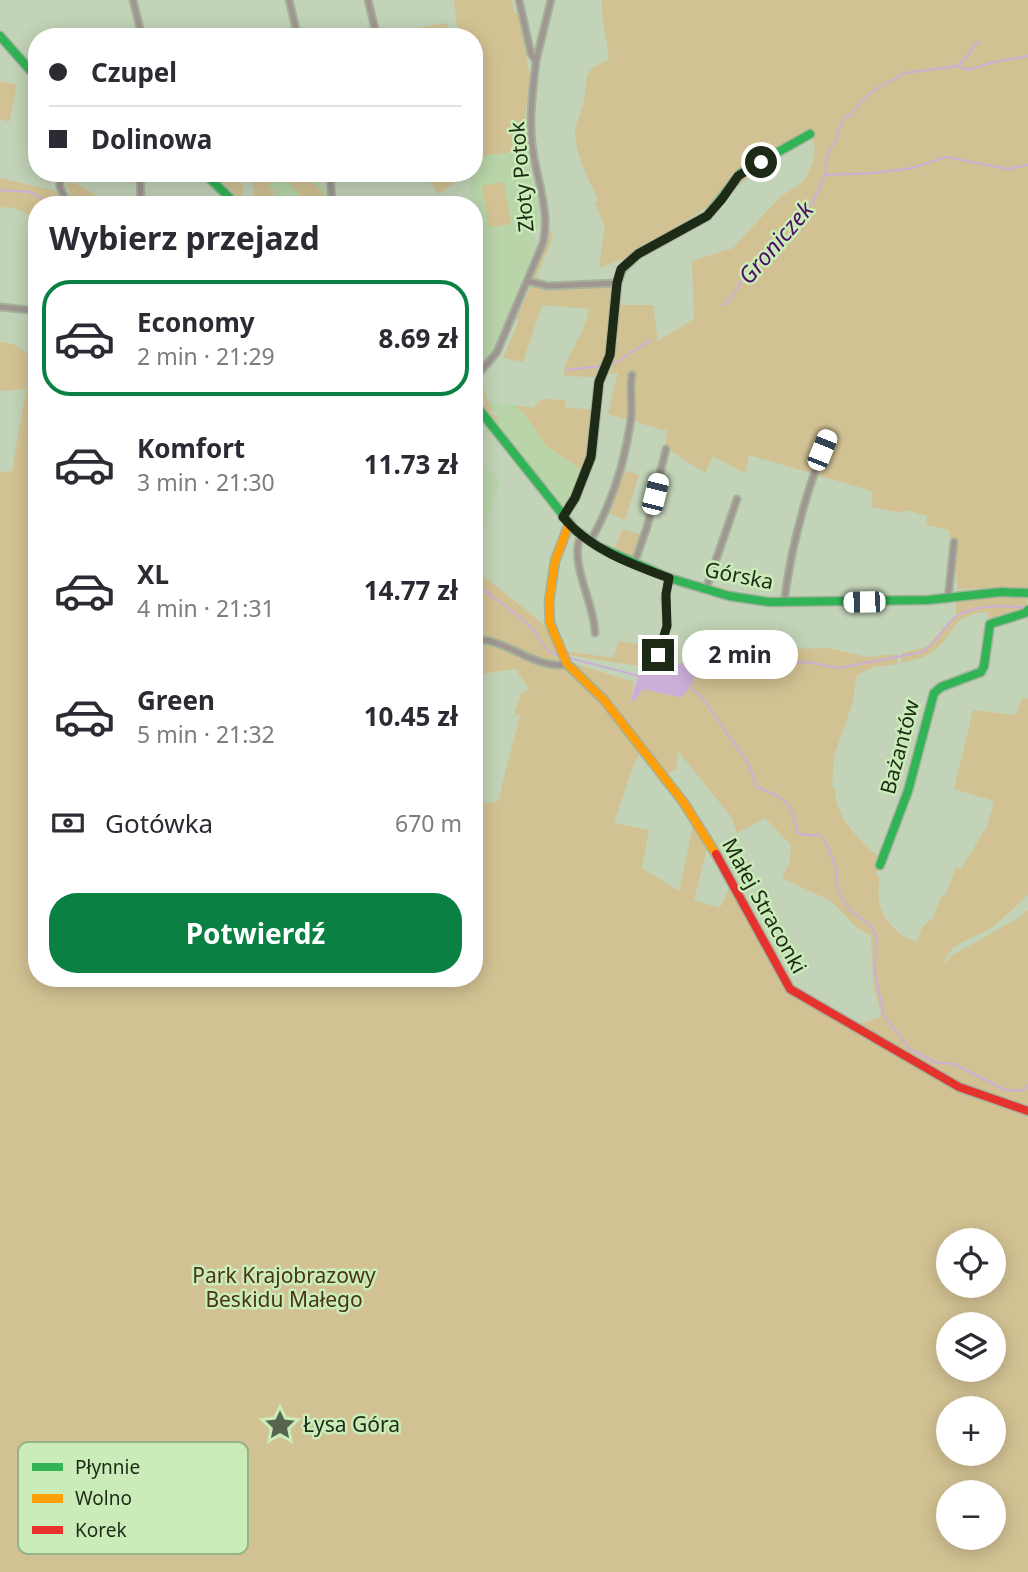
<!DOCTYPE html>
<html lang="pl">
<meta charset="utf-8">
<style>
:root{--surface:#fff;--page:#f7f7f7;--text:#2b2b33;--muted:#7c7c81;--line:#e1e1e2;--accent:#0b8043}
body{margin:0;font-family:"Noto Sans",sans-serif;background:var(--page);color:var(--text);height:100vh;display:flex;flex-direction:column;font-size:26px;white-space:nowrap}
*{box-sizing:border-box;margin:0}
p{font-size:23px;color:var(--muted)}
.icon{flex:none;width:38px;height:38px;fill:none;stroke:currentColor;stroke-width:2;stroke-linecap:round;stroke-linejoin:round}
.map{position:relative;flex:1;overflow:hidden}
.panel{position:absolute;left:28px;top:196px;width:455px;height:791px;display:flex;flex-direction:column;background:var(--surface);border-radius:28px;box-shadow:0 4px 18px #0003}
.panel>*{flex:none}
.top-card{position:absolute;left:28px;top:28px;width:455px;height:154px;border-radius:28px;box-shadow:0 4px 18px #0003;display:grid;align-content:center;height:154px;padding:0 21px;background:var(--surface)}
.fabs{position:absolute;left:936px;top:1228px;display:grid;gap:14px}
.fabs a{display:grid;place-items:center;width:70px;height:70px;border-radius:50%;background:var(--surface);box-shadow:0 4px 18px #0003;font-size:35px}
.end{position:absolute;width:32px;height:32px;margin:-16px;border:9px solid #1d2a16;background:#fff;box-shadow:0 0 0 4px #fff}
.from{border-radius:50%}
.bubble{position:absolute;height:49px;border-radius:24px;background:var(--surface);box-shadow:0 4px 18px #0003;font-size:23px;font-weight:700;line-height:49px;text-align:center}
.car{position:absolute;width:21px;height:42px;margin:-21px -10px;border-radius:9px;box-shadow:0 0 5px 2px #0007;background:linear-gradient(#fff 24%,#345 0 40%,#fff 0 76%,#345 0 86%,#fff 0)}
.top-card b{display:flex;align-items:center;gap:24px;height:66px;font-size:26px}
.top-card b+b{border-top:2px solid var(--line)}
.top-card i{width:18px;height:18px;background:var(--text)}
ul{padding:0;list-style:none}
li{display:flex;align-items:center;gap:21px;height:116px;margin:0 14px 10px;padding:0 7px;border:4px solid transparent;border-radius:28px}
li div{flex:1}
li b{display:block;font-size:26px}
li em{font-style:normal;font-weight:700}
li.current{border-color:var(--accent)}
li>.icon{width:63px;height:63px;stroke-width:1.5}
h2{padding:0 21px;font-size:32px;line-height:84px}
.pay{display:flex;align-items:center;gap:18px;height:77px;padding:0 21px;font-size:26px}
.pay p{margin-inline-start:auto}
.primary-button{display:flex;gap:14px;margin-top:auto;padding:14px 21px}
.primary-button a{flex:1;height:80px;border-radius:28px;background:var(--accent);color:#fff;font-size:28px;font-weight:700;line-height:80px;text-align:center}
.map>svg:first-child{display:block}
</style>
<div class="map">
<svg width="1028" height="1572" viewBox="0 0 1028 1572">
<rect width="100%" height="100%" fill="#c2d3b7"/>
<path fill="#b8d4a8" d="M527,151L540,222L532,235L536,244L496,344L474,369V205H471L469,173H474V156Z
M253,173H308L327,191L330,190V197L326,196L325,205H254Z
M488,402L514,405L524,413L558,455L585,472L568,507L564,505L562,507L548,485H544L495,420L499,417Z
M474,411L488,430L474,447Z
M476,453L500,482L480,539L474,543V455Z"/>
<path fill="#d2c293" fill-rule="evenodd" d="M454,0H512L515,13H518L530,75L525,119L527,151L474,156V37H458Z
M602,0H1028V588L982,590V588L958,589L949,530L926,525L927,516L906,510L901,513L872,507V491L749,455L745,473L713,456L705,473L665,447L667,431L608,414L618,373L604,374L619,299H620V305H653L658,341L694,319L692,261L733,248L780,197L804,181L812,164L815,150L812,134L640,253L599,268L605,225L603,224L595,202L599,201C590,182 576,156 575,134C575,122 582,113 584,102C589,76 580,71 609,60C607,39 601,21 602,0Z
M448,23L449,37H423L422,27Z
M0,81L17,85L9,122L0,119Z
M217,173H225L243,186L242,201L216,176Z
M253,173H269L270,189L275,190L271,202L267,203L270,205H254Z
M286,173H303L326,196L325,205H306L303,196L301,197L285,176Z
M426,173H464V176L438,194Z
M0,178L55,191L61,194L65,205H37V224C28,210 16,208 0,207Z
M504,182L511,224L489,227L482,186Z
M66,183C82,184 94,192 104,205H73Z
M553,232L550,245L537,275L539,280L533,277V274L548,233Z
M531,286L549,288L613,286L610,346L598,377L564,376C564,356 586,333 589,309L542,305L523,362L503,358L519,320L516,318Z
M37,327V978H474V805L498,801L520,715L514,716L521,693L529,690L516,669L474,675V642H488L554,667L566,668L591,690L618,722L640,754L634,763L614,823L649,830L642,868L679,891L693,825L721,868L720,870L707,848L694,900L720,908L731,883L782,982L850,1027L880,1017L881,1014L873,982L871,936L855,926L831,901L782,878L790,862L791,845L765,818L737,833L732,818L678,751L676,769L667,774L629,728V726L569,662L634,682L631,701L643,689L678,697L693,664H689L718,646L763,656L787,649L829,648L867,657L898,654L897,664L874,667L857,675L852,705L834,756L832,788H835C834,817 860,841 880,858L876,874L879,877C879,885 878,894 879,901C882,919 899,938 917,942L922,927L932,919L942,896L946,895L956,867L961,869L987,826L994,801L954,789L973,710L1016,715L1022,697L1028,699V895C1017,905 1007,915 995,925C981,937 948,941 945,963V965L951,956L1020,917L1028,910V1572H0V472L12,471L26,389L0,391V342L14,344L30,355ZM948,1241H994V1286H948ZM948,1325H994V1370H948ZM948,1409H994V1454H948ZM948,1493H994V1538H948Z
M483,385L488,402L493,409L491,412L499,418L495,420L478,399L477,388Z
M542,399L565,400V407L595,410L585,472L545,445L524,413L514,405L533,408Z
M623,470L639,475L625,520L607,513Z
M622,529L639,534L633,557L615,548Z
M474,568L549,629L563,658L561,661L550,662L474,638Z
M1002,596L1028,597L1026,610L989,618L987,612C948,615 958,633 932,652C923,659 912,660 901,663L902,653L926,647L956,615V602Z
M619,641L656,647L653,658L644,656V652L639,666L567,655L565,651L613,658Z"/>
<path fill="#ccafd9" d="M644,656L676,663L693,664C699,677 691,687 682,697H678L643,689L634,702L631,701Z"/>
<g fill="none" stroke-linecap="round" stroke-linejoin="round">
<path stroke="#ccafd9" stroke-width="2" d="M958,66L979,41
M825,175L826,157L835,141L844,118L852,114L862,100L878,88L905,73L958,66L968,70L994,62L1028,56
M0,190L30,192L53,205
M723,305L730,300L742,280L759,265L790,223L812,204L825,175L874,173L912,168L946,157L1008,169L1028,165
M612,365L651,340
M566,370L601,366
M474,581C493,600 518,612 534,631C543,642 545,653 560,656
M569,658L639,676
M693,676L766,664L807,662L839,668L922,652C936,644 941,631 952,620C969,604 1005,605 1027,608
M692,688L702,697L749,765L757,787C783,798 793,801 797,832L803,835H820L827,845L837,870L836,881L842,898L850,910L871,926L876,936L875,973L884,1016L910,1049L936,1063L954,1064L1005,1090L1017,1091L1025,1089L1028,1085"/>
<defs>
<path id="street" d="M133,0L142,37
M289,0L298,37
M368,0L377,37
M536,61L551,0
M59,173L60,187L68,205
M140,173L141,205
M330,173L332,205
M527,281L548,286L617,283
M0,307L30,310L37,307
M474,379L497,352L543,243C551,210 535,176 532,144C529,117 533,89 536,61L531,54L519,0
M581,536C568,560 595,605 595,633
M590,542C612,503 625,463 631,419C633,404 629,389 632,375
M634,564L647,527L666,449
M706,589L737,499
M948,599L954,542
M784,603C791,546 807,489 828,436
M474,640C506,637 535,671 567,664
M658,655L667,626L665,599L669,578"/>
<path id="fast" d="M0,36L37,78
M204,173L237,205
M474,403L575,530L599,547L669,578L729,596L769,602L928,600L1001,592L1028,593
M563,517L575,498L591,457L599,382L610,355L617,283L622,269L638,254L707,216L741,173L810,134
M880,865L908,791L934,693L941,687L981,672L984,666L990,624L1025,613L1028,610"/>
<path id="slow" d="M569,524L555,561L549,602L550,623L567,664L604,700L684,803L716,854"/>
<path id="jam" d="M716,854L790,989L959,1087L1028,1111"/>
</defs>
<use href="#street" stroke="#a5b29c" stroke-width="9"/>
<use href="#fast" stroke="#a5b29c" stroke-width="11"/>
<use href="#slow" stroke="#a5b29c" stroke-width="11"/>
<use href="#jam" stroke="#a5b29c" stroke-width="11"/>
<use href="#street" stroke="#a09692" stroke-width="5"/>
<use href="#fast" stroke="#30b455" stroke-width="8"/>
<use href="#slow" stroke="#ff9f0a" stroke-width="8"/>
<use href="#jam" stroke="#e5322d" stroke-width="8"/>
</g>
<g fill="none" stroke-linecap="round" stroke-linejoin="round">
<path stroke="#1d2a16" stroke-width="9" d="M658,655L667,626L666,594L669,578C631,564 589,549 563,517L575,498L591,457L599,382L610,355L617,283L621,269L638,254L707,216L722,199L738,176L761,162"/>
</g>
<defs>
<symbol id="sight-bare" viewBox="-9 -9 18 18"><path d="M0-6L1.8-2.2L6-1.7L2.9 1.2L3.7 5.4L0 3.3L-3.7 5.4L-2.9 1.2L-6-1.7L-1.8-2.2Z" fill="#57654e" stroke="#caecb9" stroke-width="2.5" paint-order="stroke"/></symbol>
</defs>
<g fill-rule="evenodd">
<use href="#sight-bare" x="258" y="1403" width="44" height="44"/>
</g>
<g text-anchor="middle" stroke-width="5" stroke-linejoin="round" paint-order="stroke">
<g font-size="21" fill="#1d2a16" stroke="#caecb9">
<text transform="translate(522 177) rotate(-95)" y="7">Złoty Potok</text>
<text transform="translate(739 576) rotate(11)" y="7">Górska</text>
<text transform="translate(900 747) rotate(-75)" y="7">Bażantów</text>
<text transform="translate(764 906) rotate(61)" y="7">Małej Straconki</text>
</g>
<g font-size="21" fill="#4b3413" stroke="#caecb9">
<text x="284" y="1283">Park Krajobrazowy<tspan x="284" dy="24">Beskidu Małego</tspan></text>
</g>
<g font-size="21" fill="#1d2a16" stroke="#caecb9" text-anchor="start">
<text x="303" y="1432">Łysa Góra</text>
</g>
<g font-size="23" font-style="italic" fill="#4e0c65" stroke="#caecb9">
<text transform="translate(776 243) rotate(-49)" y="8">Groniczek</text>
</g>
</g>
<rect x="18" y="1442" width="230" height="112" rx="10" fill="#caecb9" stroke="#96b288" stroke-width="2"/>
<rect x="32" y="1463" width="31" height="8" fill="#30b455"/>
<rect x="32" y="1494" width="31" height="9" fill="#ff9f0a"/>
<rect x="32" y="1526" width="31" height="8" fill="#e5322d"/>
<g font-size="19" fill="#1d2a16">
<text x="75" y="1474">Płynnie</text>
<text x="75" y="1505">Wolno</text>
<text x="75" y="1537">Korek</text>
</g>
</svg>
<div class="fabs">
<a><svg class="icon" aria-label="locate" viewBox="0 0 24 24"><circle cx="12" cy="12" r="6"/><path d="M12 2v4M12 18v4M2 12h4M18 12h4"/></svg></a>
<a><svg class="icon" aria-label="layers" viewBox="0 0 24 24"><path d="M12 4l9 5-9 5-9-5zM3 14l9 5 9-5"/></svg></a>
<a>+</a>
<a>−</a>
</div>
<i class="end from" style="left:761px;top:162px"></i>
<i class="end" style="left:658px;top:655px"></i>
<div class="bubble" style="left:682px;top:630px;width:116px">2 min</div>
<i class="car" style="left:822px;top:450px;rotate:22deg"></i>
<i class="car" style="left:655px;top:494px;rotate:14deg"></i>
<i class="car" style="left:864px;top:602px;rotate:269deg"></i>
<div class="top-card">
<b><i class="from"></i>Czupel</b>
<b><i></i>Dolinowa</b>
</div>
<section class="panel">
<h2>Wybierz przejazd</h2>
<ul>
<li class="current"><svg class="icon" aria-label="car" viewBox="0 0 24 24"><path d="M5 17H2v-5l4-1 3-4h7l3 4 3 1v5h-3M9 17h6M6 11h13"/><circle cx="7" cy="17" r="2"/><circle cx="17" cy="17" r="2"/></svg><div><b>Economy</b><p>2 min · 21:29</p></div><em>8.69 zł</em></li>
<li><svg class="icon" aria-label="car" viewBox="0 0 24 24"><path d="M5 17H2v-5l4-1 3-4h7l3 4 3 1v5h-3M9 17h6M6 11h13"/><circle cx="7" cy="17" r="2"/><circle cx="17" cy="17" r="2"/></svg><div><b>Komfort</b><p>3 min · 21:30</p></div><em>11.73 zł</em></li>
<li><svg class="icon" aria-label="car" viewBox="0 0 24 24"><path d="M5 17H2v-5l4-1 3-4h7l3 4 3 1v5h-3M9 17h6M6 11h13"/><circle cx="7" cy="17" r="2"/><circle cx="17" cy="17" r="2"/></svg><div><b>XL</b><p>4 min · 21:31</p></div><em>14.77 zł</em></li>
<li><svg class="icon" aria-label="car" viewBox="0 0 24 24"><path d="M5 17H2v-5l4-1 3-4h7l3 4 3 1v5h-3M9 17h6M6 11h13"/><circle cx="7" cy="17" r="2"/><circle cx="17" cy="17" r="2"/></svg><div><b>Green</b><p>5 min · 21:32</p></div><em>10.45 zł</em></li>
</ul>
<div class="pay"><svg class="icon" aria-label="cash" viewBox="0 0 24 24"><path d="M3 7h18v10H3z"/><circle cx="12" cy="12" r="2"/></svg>Gotówka<p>670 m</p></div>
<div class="primary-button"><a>Potwierdź</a></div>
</section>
</div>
